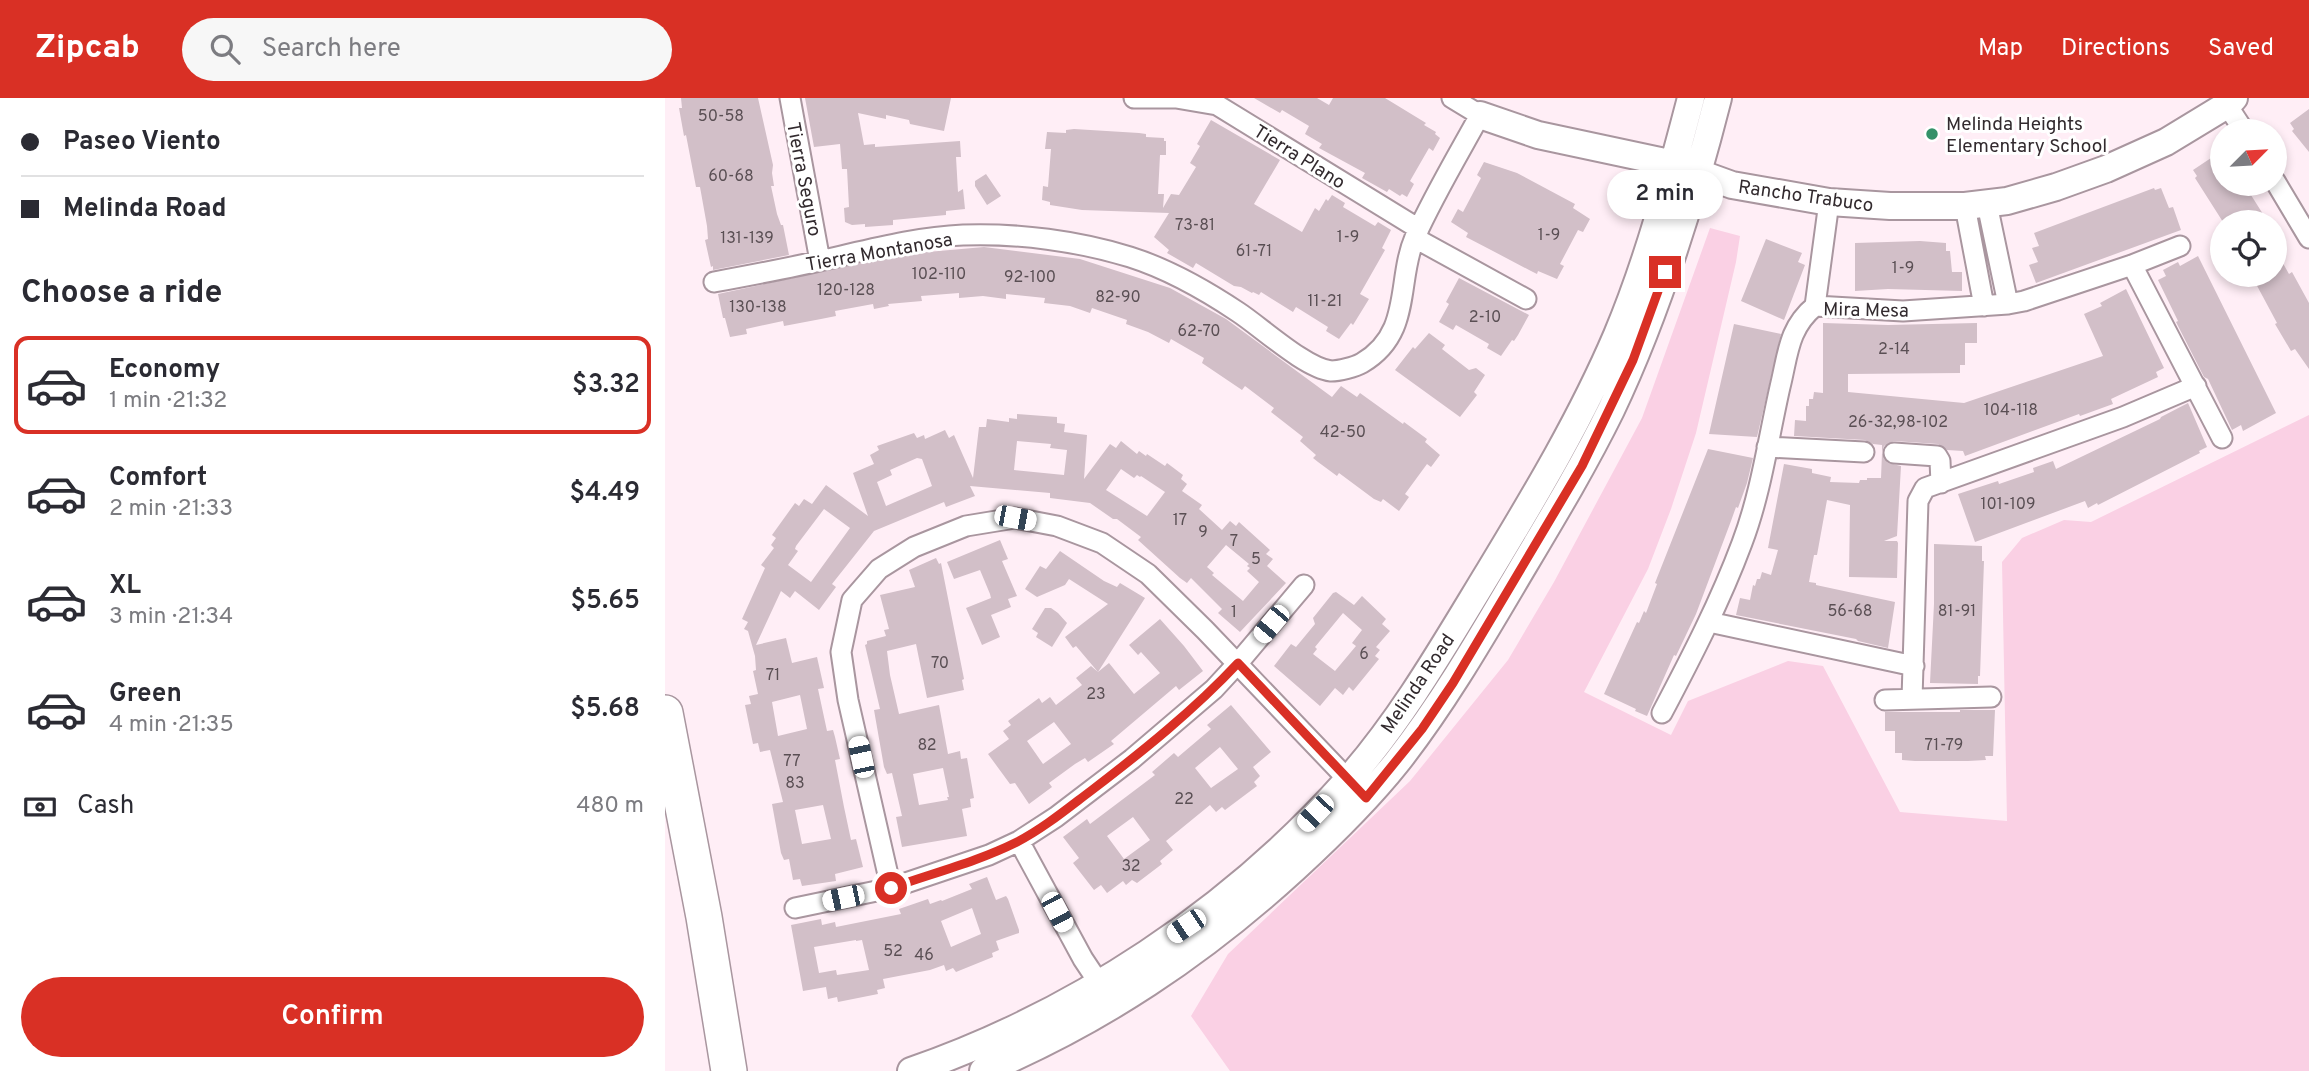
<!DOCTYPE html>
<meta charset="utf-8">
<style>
:root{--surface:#fff;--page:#f7f7f7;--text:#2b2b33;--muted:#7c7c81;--line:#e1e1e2;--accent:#d93025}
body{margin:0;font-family:Overpass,sans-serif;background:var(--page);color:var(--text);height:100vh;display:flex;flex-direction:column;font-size:26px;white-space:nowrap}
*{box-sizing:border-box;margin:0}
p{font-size:23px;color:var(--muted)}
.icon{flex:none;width:38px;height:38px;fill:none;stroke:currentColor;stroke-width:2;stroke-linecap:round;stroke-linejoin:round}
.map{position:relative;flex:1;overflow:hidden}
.panel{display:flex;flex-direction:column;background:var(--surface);width:665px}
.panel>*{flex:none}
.hud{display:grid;align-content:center;height:154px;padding:0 21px;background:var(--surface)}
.needle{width:46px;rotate:66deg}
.fabs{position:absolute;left:1545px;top:21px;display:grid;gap:14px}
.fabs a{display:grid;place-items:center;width:77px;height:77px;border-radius:50%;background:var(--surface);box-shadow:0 4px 10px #0003;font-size:35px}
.end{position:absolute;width:32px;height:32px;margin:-16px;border:9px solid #d93025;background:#fff;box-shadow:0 0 0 4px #fff}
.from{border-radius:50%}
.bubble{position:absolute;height:49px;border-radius:24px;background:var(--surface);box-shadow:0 4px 10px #0003;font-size:23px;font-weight:600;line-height:49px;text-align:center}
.car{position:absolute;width:21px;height:42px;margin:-21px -10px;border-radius:9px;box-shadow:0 0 5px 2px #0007;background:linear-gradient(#fff 24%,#345 0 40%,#fff 0 76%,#345 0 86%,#fff 0)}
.hud b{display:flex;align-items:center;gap:24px;height:66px;font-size:26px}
.hud b+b{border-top:2px solid var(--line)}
.hud i{width:18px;height:18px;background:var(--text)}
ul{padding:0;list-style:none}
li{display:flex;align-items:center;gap:21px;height:98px;margin:0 14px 10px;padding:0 7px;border:4px solid transparent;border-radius:14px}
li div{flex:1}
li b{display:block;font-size:26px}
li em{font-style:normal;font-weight:600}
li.selected{border-color:var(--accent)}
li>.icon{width:63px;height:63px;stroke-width:1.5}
h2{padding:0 21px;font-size:32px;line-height:84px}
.pay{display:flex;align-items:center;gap:18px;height:77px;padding:0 21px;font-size:26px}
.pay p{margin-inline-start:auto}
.cta{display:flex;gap:14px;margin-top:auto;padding:14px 21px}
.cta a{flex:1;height:80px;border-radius:42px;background:var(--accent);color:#fff;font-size:28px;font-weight:600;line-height:80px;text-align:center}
header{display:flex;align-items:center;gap:42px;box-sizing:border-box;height:98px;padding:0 35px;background:var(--accent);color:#fff}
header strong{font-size:33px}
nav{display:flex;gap:38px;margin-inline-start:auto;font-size:24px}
.search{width:490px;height:63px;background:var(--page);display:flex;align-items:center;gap:18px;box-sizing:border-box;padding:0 24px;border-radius:38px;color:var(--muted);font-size:26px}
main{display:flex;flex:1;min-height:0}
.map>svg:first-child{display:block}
</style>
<header>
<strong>Zipcab</strong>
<div class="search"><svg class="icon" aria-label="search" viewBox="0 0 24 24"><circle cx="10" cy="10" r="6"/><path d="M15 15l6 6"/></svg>Search here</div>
<nav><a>Map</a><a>Directions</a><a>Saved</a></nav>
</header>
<main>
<section class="panel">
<div class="hud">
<b><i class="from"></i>Paseo Viento</b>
<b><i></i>Melinda Road</b>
</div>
<h2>Choose a ride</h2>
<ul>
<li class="selected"><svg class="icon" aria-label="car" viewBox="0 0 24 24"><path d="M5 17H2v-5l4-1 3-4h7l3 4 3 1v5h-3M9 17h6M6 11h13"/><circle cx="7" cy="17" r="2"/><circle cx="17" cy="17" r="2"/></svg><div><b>Economy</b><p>1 min · 21:32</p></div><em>$3.32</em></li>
<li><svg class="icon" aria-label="car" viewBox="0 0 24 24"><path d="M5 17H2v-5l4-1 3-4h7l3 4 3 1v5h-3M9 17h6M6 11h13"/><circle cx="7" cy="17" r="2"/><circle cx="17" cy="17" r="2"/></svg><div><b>Comfort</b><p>2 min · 21:33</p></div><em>$4.49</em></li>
<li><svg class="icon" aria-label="car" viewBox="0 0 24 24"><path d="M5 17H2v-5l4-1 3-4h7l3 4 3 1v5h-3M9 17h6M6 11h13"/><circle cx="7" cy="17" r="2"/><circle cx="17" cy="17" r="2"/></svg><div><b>XL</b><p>3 min · 21:34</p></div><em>$5.65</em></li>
<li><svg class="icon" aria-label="car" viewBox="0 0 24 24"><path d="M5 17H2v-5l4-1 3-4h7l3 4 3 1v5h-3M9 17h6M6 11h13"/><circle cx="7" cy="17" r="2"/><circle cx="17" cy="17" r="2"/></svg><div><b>Green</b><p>4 min · 21:35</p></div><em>$5.68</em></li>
</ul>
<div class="pay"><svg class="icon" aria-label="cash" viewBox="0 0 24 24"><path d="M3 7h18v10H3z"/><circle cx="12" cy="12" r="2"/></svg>Cash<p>480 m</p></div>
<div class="cta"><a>Confirm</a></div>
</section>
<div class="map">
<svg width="1644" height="973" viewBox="0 0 1644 973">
<rect width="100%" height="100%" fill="#ffeef6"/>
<path fill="#fad0e4" d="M1045,130L1075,138L1071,164L1031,335L1006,411L983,471L919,594L1006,637L1023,603L1123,563L1158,568L1235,714L1342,723L1337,464L1357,440L1399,422L1426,424L1644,317V973H565L526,918L563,856L745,683L843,562L889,484L977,320Z"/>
<path fill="#d2bfc8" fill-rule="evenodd" d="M16,0H93L108,67L107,75L109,88H106L112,116L116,127H118L124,157L48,172V168L46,169L40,142L43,141L42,128L35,89H31L21,37L19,38L14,10H17Z
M140,0H286L279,33L245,26L244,22L221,17V21L193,15L199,47L210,46V49L295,43L296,59H291L293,94L298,91L300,111L281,113V117L228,122V127L200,129V126L187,127L180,124L179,110L184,109L182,71H177L175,46L149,49Z
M589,0H652L664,7L668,0H720L761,25L759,27L771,34L770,36L775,40L768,53L764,50L745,83L749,86L742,99L737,96L735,98L724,91L722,94L697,80L700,75L654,50L657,46L640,36L644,28L617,12L615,15Z
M1644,11V54L1627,33L1629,31L1625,25Z
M546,22L615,62L589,106L637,134L650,110L654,113L661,101L663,103L667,97L680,105L678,109L710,128L713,124L726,132L717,150L720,152L695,196L704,201L688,227L686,225L674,241L661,233L663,229L631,209L628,214L596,194L594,197L588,194L587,195L576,189L569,188L531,165L528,170L502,155L504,152L489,139L504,115L417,112L385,107V104L377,102L378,88L383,89L386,51H380L382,34L401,35V32L409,31L474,35L481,36V39L499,40V43H501V57H495L493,96H499L498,110L506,96L514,97L531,69L525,65L535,48L532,46Z
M1546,60L1550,65L1558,61V86H1579L1603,124H1558L1530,80L1532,78L1528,72Z
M819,64L852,75L910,106L908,110L925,121L918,134L913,132L895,166L899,168L892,181L873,173L872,176L866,173L826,152L801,139L803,135L786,124L793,111L798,114L816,80L812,77Z
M321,76L336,98L322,107L310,88V83Z
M1489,90L1490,92L1496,90L1504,110L1508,109L1516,132L1371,185L1364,167L1373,164L1367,150L1374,148L1369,135Z
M1101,141L1137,155L1133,164L1140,167L1119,222L1076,203Z
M1255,143L1281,145V153H1285L1287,174H1297V193L1223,191L1190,193V145Z
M319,149L415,161L505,190L561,221L667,299L676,288L692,299L695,295L738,326L739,324L762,341L760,344L775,357L766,369L762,366L740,396L744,399L734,413L718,401L716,404L709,401L674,375L672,378L653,364L648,360L651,357L635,343L638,339L606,314L609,310L580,288L577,292L537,265L539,260L506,241L504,245L483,234L461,226L462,222L427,210L425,215L405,208L379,205L380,200L341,196V201L318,198L294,200V195L256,198L257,203L223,206L224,208L209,211L208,206L170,213L171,218L156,221L119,228L118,223L81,231L82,236L65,239L60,220H58L53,196L240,156Z
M1610,151L1624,176L1627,174L1644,205V271L1630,251L1626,253L1610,226L1612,225L1590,184L1596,181L1593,177H1610Z
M1533,158L1611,315L1578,333L1576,327L1567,332L1543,281L1539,279L1511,224L1513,223L1493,182L1501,178L1498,172L1513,164L1515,168Z
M794,180L864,217L853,237L849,243L847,242L836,258L822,250L824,246L791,227L788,232L774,224L784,206L781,204Z
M1461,191L1499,270L1491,274L1493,279L1446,301L1448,306L1415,318L1414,316L1300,358L1298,353L1282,352L1273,346L1229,343L1219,348L1217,354V347L1208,346L1200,342L1129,338L1130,322L1141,323V308H1144V301H1148L1149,294L1158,295V225L1223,227L1312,225V245H1300V267H1295V275L1183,276V294L1299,305L1438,258L1419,216L1437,208L1435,205Z
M1069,226L1116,236L1092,339L1044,336Z
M764,235L780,247L777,251L804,272L811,270L820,277L809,294L812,297L795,319L730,272L748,249L750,251Z
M1523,305L1542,349L1534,353L1535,355L1433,407L1432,405L1423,410L1420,403L1310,444L1293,396L1333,383L1334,386L1369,374L1368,370L1388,363L1391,371L1495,321L1496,319Z
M352,316L392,319V325L400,326L399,334L422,337L419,381L445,346L451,350L456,343L472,356L474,353L481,358L482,356L500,368L502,365L518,377L516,381L522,386L517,393L537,407L534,411L557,432L565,423L571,428L574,424L605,452L601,456L608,461L602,468L621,485L575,534L553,515L557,511L526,480L522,485L515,480L473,442L476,439L452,421H448L425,405L385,400V395L305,388L310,398L281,409L279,404L209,433L167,486L171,489L154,512L130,493L125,500L116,493L91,547L121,540L127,565L152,559L159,590L153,591L162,633L168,632L170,639L175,661L170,662L179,709L186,742L191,741L198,769L170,776L171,783L137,788L135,781L128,782L124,761L119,762L116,755L107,706L118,704L105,652L95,654L93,645L88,646L80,607L86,606L84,598L93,596L88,573L91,572L90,558L83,533L79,531L83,524L77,521L100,470L96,467L109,450L106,447L111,440L107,437L130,405L134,408L139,401L147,406L161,387L203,418L188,375L209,366L205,357L214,352L212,348L249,335L252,340L259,337L260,341L280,332L284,340L289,337L308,380L314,329H321L322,321L344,324V320L352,321ZM352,343L386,346L385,350L402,352L399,377L349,372ZM252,360L257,361L267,388L221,408L212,384L227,377L225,372ZM456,371L469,380L472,377L475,379L476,378L500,394L482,418L441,392ZM159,411L185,430L146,484L123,467L133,453L130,451L131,448ZM561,447L584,466L582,468L585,470L582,473L594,484L578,503L547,477L549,475L542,469ZM135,597L142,631L113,638L107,604ZM158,707L166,741L137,746L130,712Z
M1043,351L1088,360L1082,385L1073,410L1071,409L1066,423L1031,516L1011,558L1009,557L982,618L970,613L971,611L939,596L972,524L974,525L979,513L981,515L992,486L990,485Z
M1217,355L1223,365L1236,368L1232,438L1219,443H1232L1233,445L1232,480L1184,479L1185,407L1162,402L1152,457H1149L1144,484L1151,485V487L1230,504L1223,550L1193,543L1191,541L1071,517L1075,500L1085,502L1088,487L1090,488L1092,481H1095L1097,474L1106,477L1113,452L1103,450L1119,366L1147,371V375L1166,379L1165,384L1194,385L1195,382H1202V380H1216Z
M335,442L343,461L337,463L352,498L343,501L346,509L326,517L335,539L317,547L301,510L326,500L325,496L315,472L289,481L282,464Z
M1269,446L1317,448V463H1319L1315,578H1313V586L1265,585L1269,506Z
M395,453L439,483L452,489L455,485L480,500L433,574L411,548L408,550L400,539L443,506L404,481L400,487L372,499L360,491L375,468L381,471Z
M271,460L274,466L276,465L299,581L297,582L299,592L262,600L251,546L222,553L225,577L234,616L274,607L283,656L295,653L296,661L302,660L309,700L305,701L306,709L297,711L302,738L237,749L231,719L237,718L227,675L222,676L219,669L209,612L215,611L200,547L202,546V543L221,538L219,532L224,531L215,497L250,489L244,472ZM278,670L284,699H282L283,702L254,707L248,676Z
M671,494L689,507L697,498L721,521L717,526L725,533L711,549L715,552L710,558L714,561L688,593L684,589L678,597L670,590L655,608L609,568L626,546L631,549L650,526L648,520L668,495ZM678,515L697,532L687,545L691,548L670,573L648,556L652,551L650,549Z
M380,510H386L393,515L402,525L387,549L371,539L373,535L367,531Z
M495,521L519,548L538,573L514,592L511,588L446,643L449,646L423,664L420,660L410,666L384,685L387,689L364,706L350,685L345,686L323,656L344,641L338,633L346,627L343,623L374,600L377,605L385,599L391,607L417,587L411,580L426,568L433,574L444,565L469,596L495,575L476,554L473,557L464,547ZM389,624L406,646L378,666L362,643Z
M566,607L606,654L588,669L595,678L589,684L592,688L560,712L557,709L551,714L545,707L501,743L508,752L495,763L497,766L472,785L467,782L461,787L458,783L442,795L436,787L429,792L408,765L414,760L398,739L422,721L425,726L490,677L487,674L509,655L513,659L546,631L542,627ZM555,649L573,671L546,690L530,670ZM468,719L485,742L459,761L442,738Z
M1295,612H1330L1328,658H1320L1321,662L1303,663H1250L1237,662V655H1230V633H1220V614H1295Z
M322,779L331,802L341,798L343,801L354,832V835L331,843L334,852L327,855L328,859L291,874L288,870L281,873L279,867L265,872L218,881L220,890L212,892L213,896L173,904L172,899L163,901L161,889L138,893L126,827L156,821L157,827L170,824L171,829L236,816L234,811L263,801L265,806L276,802L277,803L307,791L304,786ZM307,810L316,836L286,849L276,823ZM191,842V843L197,842L204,872L172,877L171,872L154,875L149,849Z"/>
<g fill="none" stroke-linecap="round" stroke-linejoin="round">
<defs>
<path id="street" d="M125,0L155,163
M469,0H511L552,7L754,131
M1562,7L1579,33
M1610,83L1644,140
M1322,106L1343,206
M1300,108L1319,208
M750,140L861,201
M1467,167L1557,340
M49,184C87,177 125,170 163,161C207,151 252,139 298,137C353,135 413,143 465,159C503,171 540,192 573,214C596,229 640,270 666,273C674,273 690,269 697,265C748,235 731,183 750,139C769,97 793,57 815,17L787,0
M1150,208L1164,104
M1102,349L1199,354
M1229,355L1272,358L1275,363L1276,385
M1044,524L1249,568
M1247,601L1253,403L1260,390L1458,319L1531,288
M1220,602L1326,599
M997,615C1026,560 1055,504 1077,445C1096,395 1103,342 1115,289C1123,257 1123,230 1150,208L1238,213L1343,206L1359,203L1467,167L1515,148
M354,743L418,861L440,894
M226,790L183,602L176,554L187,502L214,471L249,449L301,428L350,420L392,428L437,445L483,476L540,532L691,690
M130,810L226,790L324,757L354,743L391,719L467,661L549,591L573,565L639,487"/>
<path id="secondary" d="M815,17L873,37L1009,66L1067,87L1164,104L1225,108H1300L1342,103L1391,89L1441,71L1501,44L1562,7L1569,0
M246,973C411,916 566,813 682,683C738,620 781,544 825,472C871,396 917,319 952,237C984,161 1005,80 1026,0
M318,973C436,923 536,856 630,770C666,737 701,703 732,664C779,604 817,538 856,472C887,420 919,367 946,312C993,213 1026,106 1053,0"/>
<path id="highway" d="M0,615L39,819L64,973"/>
</defs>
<use href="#street" stroke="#a9969f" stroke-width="23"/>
<use href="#secondary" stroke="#a9969f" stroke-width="30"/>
<use href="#highway" stroke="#a9969f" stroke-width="38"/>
<use href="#street" stroke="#fff" stroke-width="19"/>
<use href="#secondary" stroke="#fff" stroke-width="26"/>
<use href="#highway" stroke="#fff" stroke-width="35"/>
</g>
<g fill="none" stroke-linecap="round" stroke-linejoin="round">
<path stroke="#d93025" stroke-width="9" d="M226,790C268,775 312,764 352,744C379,730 403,710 427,692C478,653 529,612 573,565L701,700L757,631L788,585L917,368L968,262L1000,174"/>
</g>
<circle fill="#349269" stroke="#fff" stroke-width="2.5" cx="1267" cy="36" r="7"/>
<g text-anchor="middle" stroke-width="6" stroke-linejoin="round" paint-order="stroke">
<g font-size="16" fill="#5a4f54">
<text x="56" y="23">50-58</text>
<text x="66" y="83">60-68</text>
<text x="530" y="132">73-81</text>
<text x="884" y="142">1-9</text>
<text x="683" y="144">1-9</text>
<text x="82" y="145">131-139</text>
<text x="589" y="158">61-71</text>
<text x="1238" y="175">1-9</text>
<text x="274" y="181">102-110</text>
<text x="365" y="184">92-100</text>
<text x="181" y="197">120-128</text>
<text x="453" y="204">82-90</text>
<text x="660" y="208">11-21</text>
<text x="93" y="214">130-138</text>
<text x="820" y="224">2-10</text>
<text x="534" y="238">62-70</text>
<text x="1229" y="256">2-14</text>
<text x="1346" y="317">104-118</text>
<text x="1233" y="329">26-32,98-102</text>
<text x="678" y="339">42-50</text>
<text x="1343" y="411">101-109</text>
<text x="515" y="427">17</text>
<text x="538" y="439">9</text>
<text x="569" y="448">7</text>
<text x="591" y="466">5</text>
<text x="1185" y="518">56-68</text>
<text x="1292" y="518">81-91</text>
<text x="569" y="519">1</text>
<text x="699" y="561">6</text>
<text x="275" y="570">70</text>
<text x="108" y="582">71</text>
<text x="431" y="601">23</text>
<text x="262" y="652">82</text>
<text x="1279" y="652">71-79</text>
<text x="127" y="668">77</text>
<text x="130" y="690">83</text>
<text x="519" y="706">22</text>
<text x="466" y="773">32</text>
<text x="228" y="858">52</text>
<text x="259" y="862">46</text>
</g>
<g font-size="19" fill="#322a2e" stroke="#fff" text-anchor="start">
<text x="1281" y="32">Melinda Heights<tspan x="1281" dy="22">Elementary School</tspan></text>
</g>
<g font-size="19" fill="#322a2e" stroke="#fff">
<text transform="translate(635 58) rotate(32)" y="7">Tierra Plano</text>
<text transform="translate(140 81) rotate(79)" y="7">Tierra Seguro</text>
<text transform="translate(1141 97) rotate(8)" y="7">Rancho Trabuco</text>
<text transform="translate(214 153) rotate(-10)" y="7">Tierra Montanosa</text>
<text transform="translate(1201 211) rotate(1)" y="7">Mira Mesa</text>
<text transform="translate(752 585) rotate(-56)" y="7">Melinda Road</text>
</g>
</g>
</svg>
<div class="fabs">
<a><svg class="needle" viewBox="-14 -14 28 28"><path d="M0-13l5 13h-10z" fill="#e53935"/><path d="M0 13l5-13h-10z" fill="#7c7c81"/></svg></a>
<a><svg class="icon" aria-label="locate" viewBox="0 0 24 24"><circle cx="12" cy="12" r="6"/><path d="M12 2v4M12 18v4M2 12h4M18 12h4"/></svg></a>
</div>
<i class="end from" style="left:226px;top:790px"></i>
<i class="end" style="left:1000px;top:174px"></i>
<div class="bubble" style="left:942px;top:72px;width:116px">2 min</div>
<i class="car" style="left:350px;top:420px;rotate:101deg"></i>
<i class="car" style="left:606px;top:526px;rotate:220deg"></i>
<i class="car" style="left:196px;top:659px;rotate:348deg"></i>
<i class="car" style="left:650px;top:715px;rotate:224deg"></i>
<i class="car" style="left:178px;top:800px;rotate:258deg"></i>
<i class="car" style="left:392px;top:814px;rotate:152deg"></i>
<i class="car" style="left:521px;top:828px;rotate:236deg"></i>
</div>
</main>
